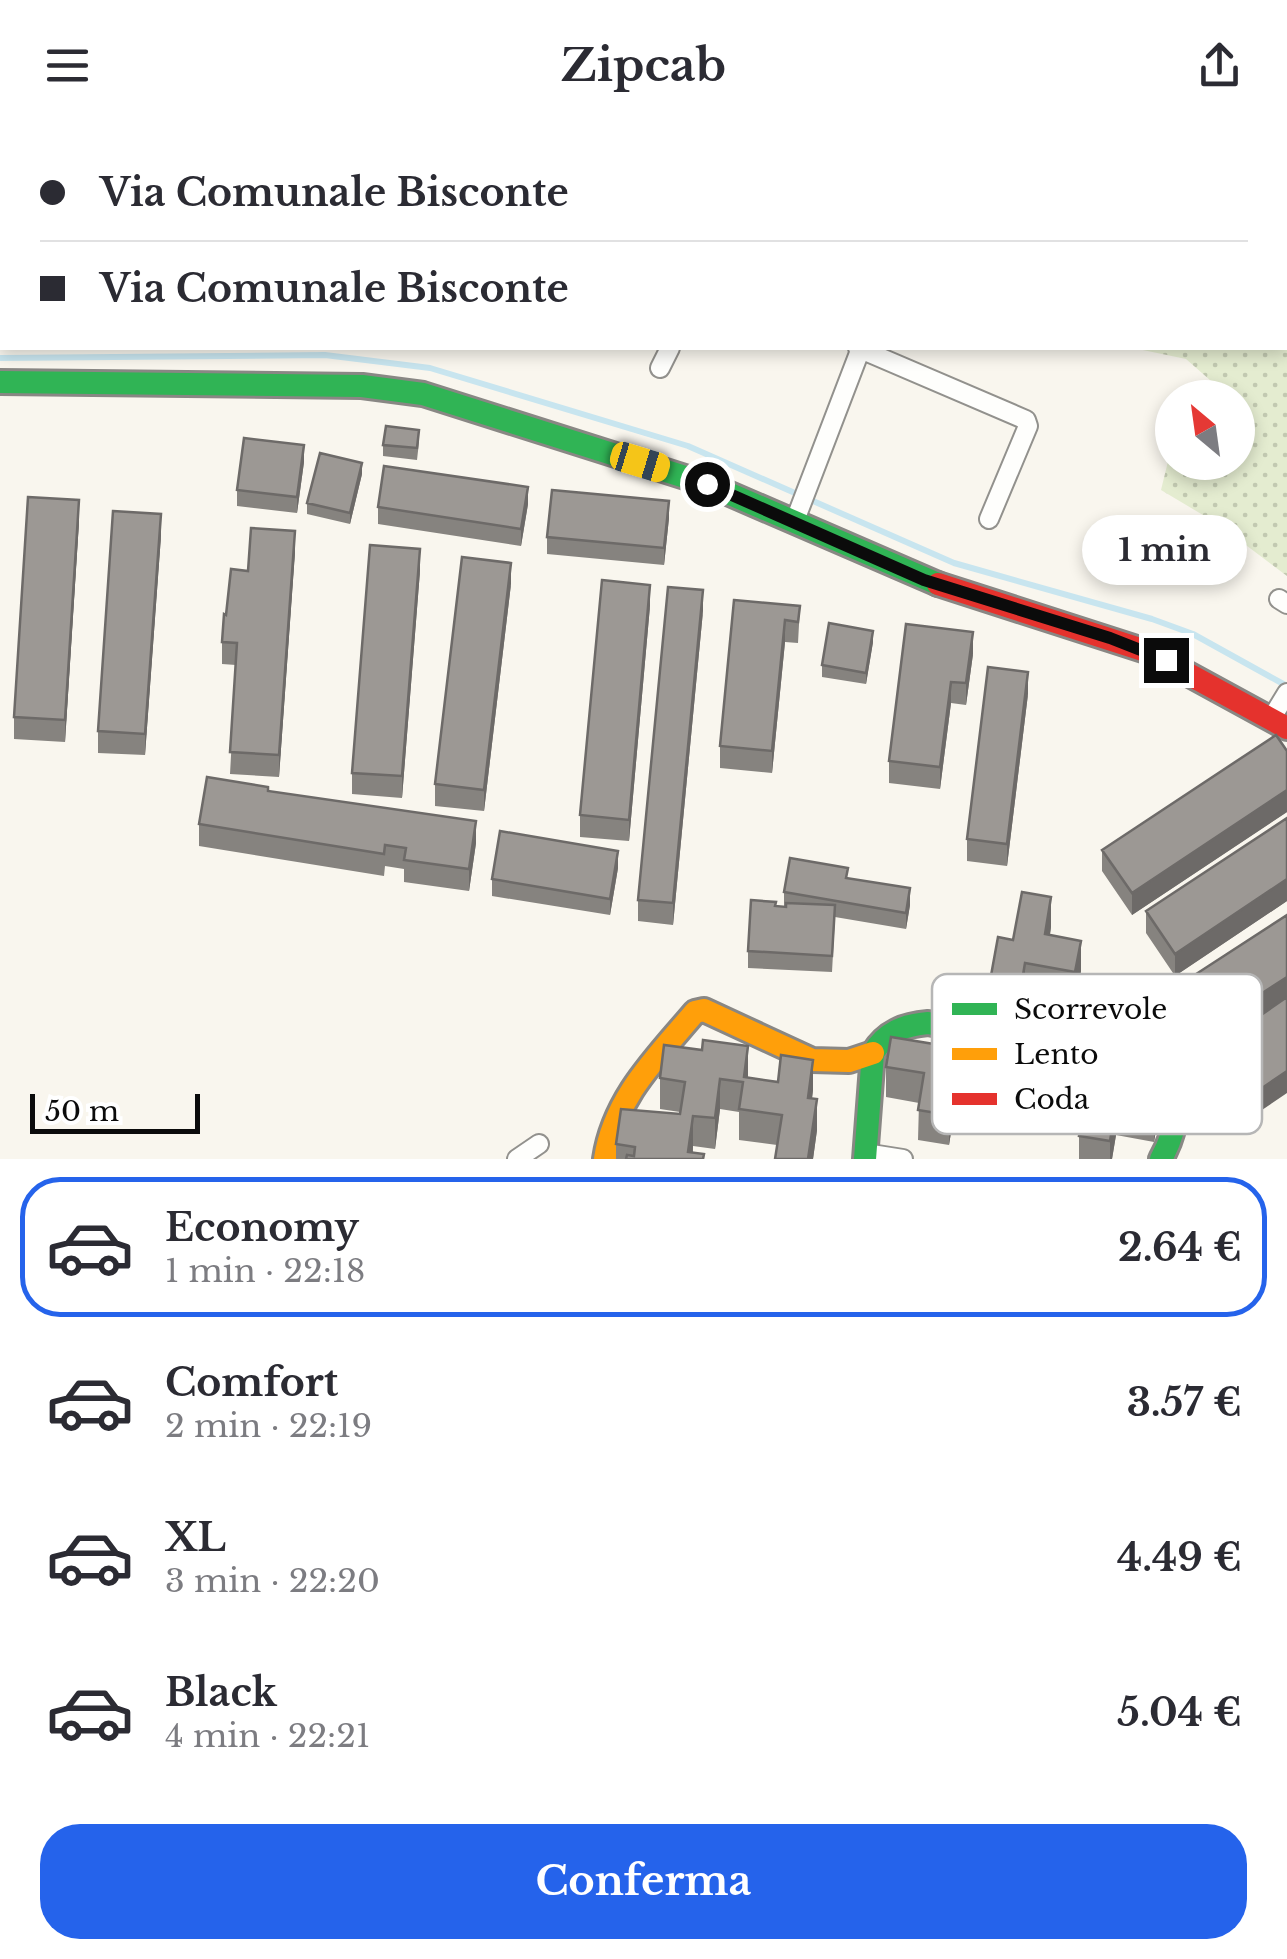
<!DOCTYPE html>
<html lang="it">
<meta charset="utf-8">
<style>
:root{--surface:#fff;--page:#f2f2f3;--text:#2b2b33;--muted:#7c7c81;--line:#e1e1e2;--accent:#2563eb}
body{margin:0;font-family:"Libre Baskerville",serif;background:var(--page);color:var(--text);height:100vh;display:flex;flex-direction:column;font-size:38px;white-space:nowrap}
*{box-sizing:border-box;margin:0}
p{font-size:32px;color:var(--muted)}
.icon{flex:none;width:55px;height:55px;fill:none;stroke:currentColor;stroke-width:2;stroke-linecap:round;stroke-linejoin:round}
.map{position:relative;height:1029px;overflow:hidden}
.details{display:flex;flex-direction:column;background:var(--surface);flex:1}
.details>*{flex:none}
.banner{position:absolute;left:0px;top:0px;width:1288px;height:220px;box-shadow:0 5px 15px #0003;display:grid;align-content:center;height:220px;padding:0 40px;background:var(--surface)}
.needle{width:65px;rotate:331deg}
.buttons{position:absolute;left:1155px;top:250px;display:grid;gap:20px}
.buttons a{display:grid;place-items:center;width:100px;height:100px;border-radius:50%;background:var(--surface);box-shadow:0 5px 15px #0003;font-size:50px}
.scale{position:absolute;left:30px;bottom:25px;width:170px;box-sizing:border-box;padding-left:10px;border:5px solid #0b0b0b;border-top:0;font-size:28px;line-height:35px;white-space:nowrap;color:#0b0b0b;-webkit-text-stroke:8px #fff;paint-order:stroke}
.end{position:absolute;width:45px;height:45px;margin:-22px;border:12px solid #0b0b0b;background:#fff;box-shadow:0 0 0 5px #fff}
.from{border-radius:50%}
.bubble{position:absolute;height:70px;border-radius:35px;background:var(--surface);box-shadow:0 5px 15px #0003;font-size:32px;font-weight:700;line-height:70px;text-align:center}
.car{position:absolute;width:30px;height:60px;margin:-30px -15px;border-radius:12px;box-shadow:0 0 8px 2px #0007;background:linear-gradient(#f5c518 24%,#345 0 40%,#f5c518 0 76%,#345 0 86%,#f5c518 0)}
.banner b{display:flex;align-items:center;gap:35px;height:95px;font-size:38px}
.banner b+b{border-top:2px solid var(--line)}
.banner i{width:25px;height:25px;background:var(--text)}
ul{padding:18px 0 0;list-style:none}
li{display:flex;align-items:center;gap:30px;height:140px;margin:0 20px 15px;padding:0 20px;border:5px solid transparent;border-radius:40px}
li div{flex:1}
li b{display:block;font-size:38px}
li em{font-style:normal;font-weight:700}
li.selected{border-color:var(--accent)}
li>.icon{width:90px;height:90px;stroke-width:1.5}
.button{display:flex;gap:20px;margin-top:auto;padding:20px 40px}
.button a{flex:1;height:115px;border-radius:40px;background:var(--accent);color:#fff;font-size:40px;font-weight:700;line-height:115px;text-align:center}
header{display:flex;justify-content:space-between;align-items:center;height:130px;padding:0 40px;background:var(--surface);font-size:45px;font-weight:700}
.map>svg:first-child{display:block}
</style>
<header><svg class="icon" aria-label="menu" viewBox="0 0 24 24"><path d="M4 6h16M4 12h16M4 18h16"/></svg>Zipcab<svg class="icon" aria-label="share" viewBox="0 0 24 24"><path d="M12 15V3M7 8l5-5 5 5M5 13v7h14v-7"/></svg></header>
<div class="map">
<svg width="1287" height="1029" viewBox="0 0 1287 1029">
<defs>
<pattern id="grass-dots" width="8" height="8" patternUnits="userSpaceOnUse" patternTransform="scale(2.5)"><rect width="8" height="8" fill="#e4ecd0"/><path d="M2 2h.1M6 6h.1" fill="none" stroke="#c2c9b1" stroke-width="1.8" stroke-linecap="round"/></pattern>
</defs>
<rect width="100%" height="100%" fill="#f9f6ee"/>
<path fill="url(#grass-dots)" d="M827,0H1287V446L1218,394L1161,360L1172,315V332H1238V268L1211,267L1219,258L1186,229L1133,218H1285V2Z"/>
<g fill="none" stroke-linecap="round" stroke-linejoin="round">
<path stroke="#c8e5ef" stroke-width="6" d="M0,228L325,225L430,238L688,316L954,433L1152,489L1193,504L1287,556"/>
<defs>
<path id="street" d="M329,0L335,2
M204,2L205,0
M304,2V0
M763,2L764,0
M0,13H2
M858,218L1026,290L1028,296L989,389
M660,238L670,218
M794,393L861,218
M1279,469L1287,474
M1271,589L1287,563
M865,1023L903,1029
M517,1029L539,1014"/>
<path id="fast" d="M0,252L362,256L423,264L707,354L938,454
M865,1029L873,923C886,902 904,895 928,893L1124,930C1173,953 1189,979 1161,1029"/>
<path id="slow" d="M605,1029C614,968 657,927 695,882L704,880L812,930L849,931L873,923"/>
<path id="jam" d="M938,454L1146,521L1287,598"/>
</defs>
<use href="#street" stroke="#92918d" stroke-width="22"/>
<use href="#fast" stroke="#898784" stroke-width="28"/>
<use href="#slow" stroke="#898784" stroke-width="28"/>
<use href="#jam" stroke="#898784" stroke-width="28"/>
<use href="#street" stroke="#fefefc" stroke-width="18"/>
<use href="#fast" stroke="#30b455" stroke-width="22"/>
<use href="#slow" stroke="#ff9f0a" stroke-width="22"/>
<use href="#jam" stroke="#e5322d" stroke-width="22"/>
</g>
<path fill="#86837f" d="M419,312L417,330L383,326V315Z
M304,332L297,383L237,376V360Z
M362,344L350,394L307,384V373Z
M528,374L521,416L378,394V377Z
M669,388L664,435L547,424V407Z
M79,392L65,612L14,609V587Z
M161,406L145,625L98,623V601Z
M295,422L279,647L230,644L236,535L222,534V512L226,485L248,441Z
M420,441L402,668L352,664V643Z
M511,454L484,681L435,676V654Z
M734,470L800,476L798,513L785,512L772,643L720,638V616Z
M650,476L629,711L580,707V685Z
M703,481L673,795L638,791V770Z
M873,512L866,554L822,547V535Z
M973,524L966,575L951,573L940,659L889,653V631Z
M1028,564L1007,736L967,731V709Z
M1287,621V682L1132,785L1102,741V720Z
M268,661L476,713L469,761L404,752V739L385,736L384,746L199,716V694Z
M1287,688V771L1175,846L1146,803V781Z
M618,738L610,785L492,766V749Z
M848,748L910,775L906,799L835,787L832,842L748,838V821L784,777V762Z
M1287,785L1262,980L1228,929V908L1241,899L1222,911L1193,868V846Z
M1051,797L1050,805L1081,841L1075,872L1025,863L1021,887L990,882V851L1013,810Z
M891,907L1113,944L1159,982L1154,1012L1116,1005L1112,1029H1079V1006L1082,986L957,965L949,1015L918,1010L919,973L886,967V937Z
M660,948H748L813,960L812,969L817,1000L813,1029H775L777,1015L739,1010V982L720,979L715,1019L693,1016V1023L704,1029H616V1014L680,984V982L660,979Z"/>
<path fill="#6d6a68" d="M304,315V332L297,383V367Z
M362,333V344L350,394V383Z
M528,357V374L521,416V399Z
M79,370V392L65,612V590Z
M669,371V388L664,435V418Z
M161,384V406L145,625V604Z
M295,401V422L279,647V625Z
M420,419V441L402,668V646Z
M511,433V454L484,681V660Z
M650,455V476L629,711V690Z
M703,460V481L673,795V773Z
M785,490V512L772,643V621Z
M873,501V512L866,554V543Z
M973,502V524L966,575V553Z
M1028,542V564L1007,736V714Z
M951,552V573L940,659V637Z
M1287,660V682L1132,785V763Z
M476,691V713L469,761V739Z
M618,721V738L610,785V769Z
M1287,749V771L1175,846V824Z
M910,758V775L906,799V783Z
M1051,767V797L1045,835V804Z
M1081,811V841L1075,872V842Z
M1025,833V863L1021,887V857Z
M1287,847V869L1222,911V889Z
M748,916V946L744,977V947Z
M813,930V960L808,999V968Z
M957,934V965L949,1015V985Z
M1287,941V963L1262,980V958Z
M720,949V979L715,1019V988Z
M1159,952V982L1154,1012V981Z
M817,969V1000L813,1029H808Z
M1116,975V1005L1112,1029H1110V1011Z
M693,986V1016L692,1029L688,1022Z"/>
<path fill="#9c9894" stroke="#6d6a68" stroke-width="2.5" d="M386,296L419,300L417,318L383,315Z
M244,308L304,315L297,367L237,360Z
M320,323L362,333L350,383L307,373Z
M384,336L528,357L521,399L378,377Z
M552,360L669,371L664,418L547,407Z
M28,367L79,370L65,590L14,587Z
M113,381L161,384L145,604L98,601Z
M251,398L295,401L279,625L230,622L237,513L222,512L224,484L226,485L231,439L248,441Z
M370,415L420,419L402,646L352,643Z
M462,427L511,433L484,660L435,654Z
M602,450L650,455L629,690L580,685Z
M668,457L703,460L673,773L638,770Z
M734,470L800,476L798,492L785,490L772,621L720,616Z
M829,493L873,501L866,543L822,535Z
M906,494L973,502L966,553L951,552L940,637L889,631Z
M988,537L1028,542L1007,714L967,709Z
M1276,605L1287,621V660L1132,763L1102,720Z
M207,647L268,657V661L476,691L469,739L404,730L406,718L385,715L384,724L199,694Z
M1287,688V749L1175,824L1146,781Z
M500,701L618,721L610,769L492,749Z
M790,728L848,738L846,748L910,758L906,783L784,762Z
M1022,762L1051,767L1045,804L1081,811L1075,842L1025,833L1021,857L990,851L998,807L1013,810Z
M751,770L776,772L775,776L786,777V773L835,775L832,826L748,821Z
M1287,785V847L1222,889L1193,846Z
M1287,867V941L1262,958L1228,908Z
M942,900L1113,929L1110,943L1159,952L1154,981L1116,975L1110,1011L1079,1006L1087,956L957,934L949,985L918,980L924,943L886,937L891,907L940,915Z
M703,910L748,916L744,947L778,952L781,925L813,930L808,968L817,969L808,1029H775L782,985L739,979L743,952L720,949L715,988L693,986L688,1022L704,1024L703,1029H626L627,1025L634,1026L635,1017L616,1014L621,979L680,984L685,952L660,948L664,915L702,920Z"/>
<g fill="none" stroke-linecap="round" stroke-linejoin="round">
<path stroke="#0b0b0b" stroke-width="12" d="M707,354L924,450L1110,508L1166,530"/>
</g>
<rect x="932" y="844" width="330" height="160" rx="15" fill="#fff" stroke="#b6b6b6" stroke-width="2.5"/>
<rect x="952" y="873" width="45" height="12" fill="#30b455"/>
<rect x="952" y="918" width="45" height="12" fill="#ff9f0a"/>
<rect x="952" y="963" width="45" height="12" fill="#e5322d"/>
<g font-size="28" fill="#0b0b0b">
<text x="1014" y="889">Scorrevole</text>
<text x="1014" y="934">Lento</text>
<text x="1014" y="979">Coda</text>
</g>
</svg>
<div class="buttons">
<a><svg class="needle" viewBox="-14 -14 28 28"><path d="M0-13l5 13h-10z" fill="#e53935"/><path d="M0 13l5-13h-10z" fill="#7c7c81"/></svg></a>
</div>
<div class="scale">50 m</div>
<i class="end from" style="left:707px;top:354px"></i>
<i class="end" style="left:1166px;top:530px"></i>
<div class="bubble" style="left:1082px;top:385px;width:165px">1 min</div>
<i class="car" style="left:640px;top:332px;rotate:107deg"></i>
<div class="banner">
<b><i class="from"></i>Via Comunale Bisconte</b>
<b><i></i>Via Comunale Bisconte</b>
</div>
</div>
<section class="details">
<ul>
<li class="selected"><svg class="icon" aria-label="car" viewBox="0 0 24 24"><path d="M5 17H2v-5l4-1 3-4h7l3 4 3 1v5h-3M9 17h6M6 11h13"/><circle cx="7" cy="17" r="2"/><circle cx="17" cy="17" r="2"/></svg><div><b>Economy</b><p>1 min · 22:18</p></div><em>2.64 €</em></li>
<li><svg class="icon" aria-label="car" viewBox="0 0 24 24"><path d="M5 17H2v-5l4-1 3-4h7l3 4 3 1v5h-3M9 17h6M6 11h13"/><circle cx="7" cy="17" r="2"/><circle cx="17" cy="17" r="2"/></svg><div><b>Comfort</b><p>2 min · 22:19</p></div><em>3.57 €</em></li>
<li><svg class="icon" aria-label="car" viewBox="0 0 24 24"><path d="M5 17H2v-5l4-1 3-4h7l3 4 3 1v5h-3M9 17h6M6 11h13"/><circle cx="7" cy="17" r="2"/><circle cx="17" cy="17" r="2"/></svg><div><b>XL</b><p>3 min · 22:20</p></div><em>4.49 €</em></li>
<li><svg class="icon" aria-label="car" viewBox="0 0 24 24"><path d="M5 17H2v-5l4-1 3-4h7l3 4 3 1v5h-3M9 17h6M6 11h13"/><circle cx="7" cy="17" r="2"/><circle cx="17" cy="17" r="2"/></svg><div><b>Black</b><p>4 min · 22:21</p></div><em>5.04 €</em></li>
</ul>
<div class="button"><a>Conferma</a></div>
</section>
